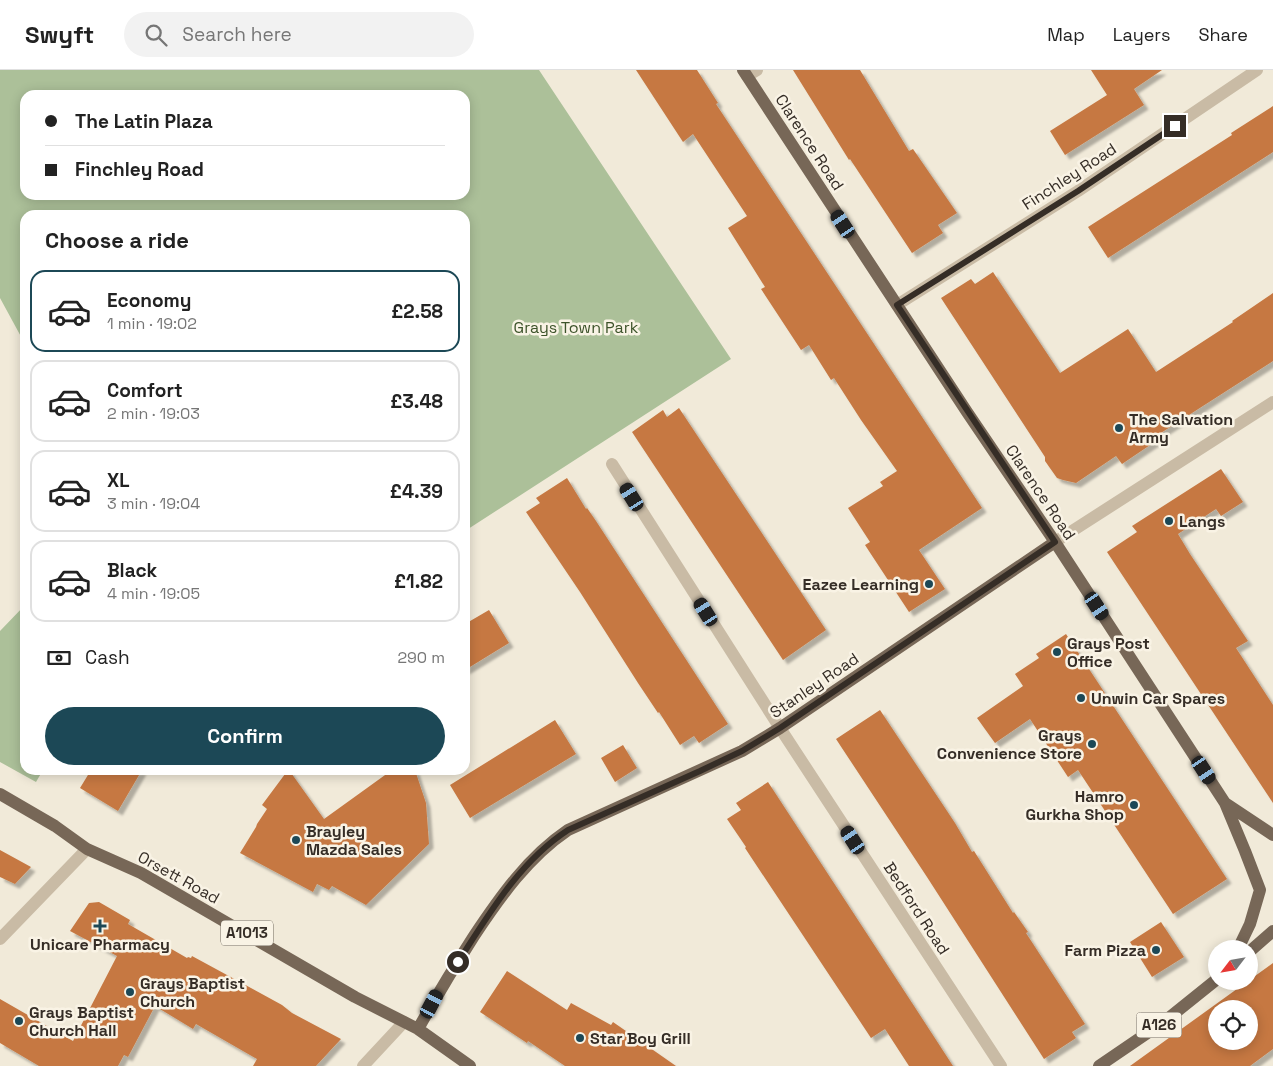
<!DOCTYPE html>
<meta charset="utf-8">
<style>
:root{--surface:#fff;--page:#f2f2f2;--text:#222;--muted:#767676;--line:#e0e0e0;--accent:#1c4856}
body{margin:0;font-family:"Space Grotesk",sans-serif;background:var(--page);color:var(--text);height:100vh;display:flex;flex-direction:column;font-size:19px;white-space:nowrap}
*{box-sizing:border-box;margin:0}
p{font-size:16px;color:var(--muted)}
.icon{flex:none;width:28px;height:28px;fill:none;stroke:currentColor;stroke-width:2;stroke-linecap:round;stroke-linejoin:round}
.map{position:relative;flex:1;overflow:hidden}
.drawer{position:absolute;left:20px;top:140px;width:450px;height:565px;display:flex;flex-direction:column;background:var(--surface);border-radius:15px;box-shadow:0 2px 12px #0003}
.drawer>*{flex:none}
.guide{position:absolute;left:20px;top:20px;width:450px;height:110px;border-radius:15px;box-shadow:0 2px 12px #0003;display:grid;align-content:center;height:110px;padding:0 25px;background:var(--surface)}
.needle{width:32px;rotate:239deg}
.buttons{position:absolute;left:1208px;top:870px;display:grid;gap:10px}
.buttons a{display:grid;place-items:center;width:50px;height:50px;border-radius:50%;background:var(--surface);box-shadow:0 2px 12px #0003;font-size:25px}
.end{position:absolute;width:22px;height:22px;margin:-11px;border:6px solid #352d26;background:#fff;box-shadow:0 0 0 2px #fff}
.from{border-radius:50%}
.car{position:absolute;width:15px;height:30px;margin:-15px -8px;border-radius:6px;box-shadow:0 0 4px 1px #0007;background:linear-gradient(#222 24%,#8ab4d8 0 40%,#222 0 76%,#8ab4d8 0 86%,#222 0)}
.guide b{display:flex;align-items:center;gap:18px;height:48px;font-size:19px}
.guide b+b{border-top:1px solid var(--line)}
.guide i{width:12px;height:12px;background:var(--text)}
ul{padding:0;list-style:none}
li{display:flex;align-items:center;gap:15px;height:82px;margin:0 10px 8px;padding:0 15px;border:2px solid var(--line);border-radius:15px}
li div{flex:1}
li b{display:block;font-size:19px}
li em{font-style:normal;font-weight:700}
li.current{border-color:var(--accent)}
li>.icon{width:45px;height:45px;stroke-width:1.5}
h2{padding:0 25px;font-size:22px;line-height:60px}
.pay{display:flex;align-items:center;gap:12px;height:55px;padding:0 25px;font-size:19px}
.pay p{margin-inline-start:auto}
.button{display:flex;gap:10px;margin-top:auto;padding:10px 25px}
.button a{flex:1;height:58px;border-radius:30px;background:var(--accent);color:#fff;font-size:20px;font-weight:700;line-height:58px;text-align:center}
header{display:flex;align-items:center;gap:30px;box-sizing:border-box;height:70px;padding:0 25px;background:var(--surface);border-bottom:1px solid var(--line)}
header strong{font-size:24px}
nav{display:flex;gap:28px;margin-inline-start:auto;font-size:18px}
.search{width:350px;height:45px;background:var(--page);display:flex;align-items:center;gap:12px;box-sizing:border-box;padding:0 18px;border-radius:28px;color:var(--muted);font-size:19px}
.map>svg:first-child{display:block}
</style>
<header>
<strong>Swyft</strong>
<div class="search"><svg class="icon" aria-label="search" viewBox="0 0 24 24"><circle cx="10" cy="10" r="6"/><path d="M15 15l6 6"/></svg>Search here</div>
<nav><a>Map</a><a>Layers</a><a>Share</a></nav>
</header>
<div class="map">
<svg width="1273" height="996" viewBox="0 0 1273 996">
<defs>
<filter id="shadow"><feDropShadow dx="4.5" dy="4.5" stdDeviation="1" flood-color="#0004"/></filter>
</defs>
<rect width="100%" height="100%" fill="#f1ead9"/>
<path fill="#acc099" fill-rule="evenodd" d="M0,0H539L731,289L465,461V145H25V274L0,228ZM25,25H465V125H25Z
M25,535V700H43L36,712L0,692V561Z"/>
<path fill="#c67842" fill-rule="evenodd" filter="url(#shadow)" d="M636,0H697L718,33L716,34L982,438L919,480L945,519L909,542L865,475L870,472L848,438L883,416L880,412L897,401L861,350L834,308L831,310L809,275L801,280L761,219L765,217L728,158L747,146L693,64L683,72Z
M793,0H860L909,81L913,79L957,143L938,155L943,163L912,183L850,89L849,90Z
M1091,0H1162L1134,19L1144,35L1065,85L1050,61L1107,25Z
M1273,36V82L1108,188L1088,157L1232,65L1231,63Z
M993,202L1060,303L1128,259L1156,302L1233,252L1232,251L1273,223V291L1153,368L1156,371L1122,394L1116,386L1076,413L1063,410L1057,408L1045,391V387L941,228L971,209L975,214Z
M679,338L826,560L783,590L632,362L663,340L667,347Z
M1221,399L1243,432L1221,446L1216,439L1178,464L1190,484L1248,571L1236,578L1273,635V733L1107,482L1137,462L1132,456Z
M567,408L586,439L587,438L596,451L728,654L699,673L694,666L680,675L659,642L658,643L638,613L580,522L526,442L540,433L536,428Z
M489,540L509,573L465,600V554Z
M1066,564L1227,809L1173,844L1078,700L1068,707L1030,649L995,673L977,648L1023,616L1015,604L1039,588L1036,584Z
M880,640L955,753L972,782L974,781L1013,843L1014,842L1028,862L1026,863L1085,954L1072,962L1076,968L1044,989L927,807L836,669Z
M555,650L576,684L470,748L450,715Z
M623,675L637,698L615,712L601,688Z
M91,700H142L118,741L80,718Z
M288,700H289L324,749L392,700H415L426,733L429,774L366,835L332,816L329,820L317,814L313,822L240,783L256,757L257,754L267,739L262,735Z
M768,712L916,939L953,996H909L885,959L871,968L745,778L746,777L727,749L741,740L736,733Z
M0,780L31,797L15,814L0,807Z
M99,832L130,850L128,854L187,888L188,887L191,888L192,886L282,935L292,943L341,969L316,996H253L257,989L196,954L193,959L155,936L128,987L124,985L118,996H39L0,973V929L73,971L117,886L70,861L89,833Z
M1161,852L1184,887L1152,907L1130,872Z
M1273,893V979L1250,996H1130ZM1216,939H1249V971H1216Z
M507,901L567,940L571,933L611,955L613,952L676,996H565L528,971L527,973L480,942Z"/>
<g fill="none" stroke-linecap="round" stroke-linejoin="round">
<path stroke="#c9bba5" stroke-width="12" d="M747,6L757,0
M897,235L1078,121L1257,0
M612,394L780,658L1001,996
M1055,472L1273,332
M0,869L87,779
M363,996L404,952"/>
<path stroke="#776757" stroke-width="12" d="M743,0L967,342L1055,472L1225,733L1245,781L1260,820L1250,854L1238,879
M0,724L55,756L87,779L141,803L355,927L418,959L470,996
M1225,733L1273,765
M1249,882L1273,861
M418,959C436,927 454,897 474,866C500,827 528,787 568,760L742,681L780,658L1055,472
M1099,996L1165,951L1216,910"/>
</g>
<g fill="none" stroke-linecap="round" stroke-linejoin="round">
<path stroke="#352d26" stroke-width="6" d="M458,892C489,844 519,792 568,760L700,701L742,681L780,658L1055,472L897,235L1078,121L1175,56"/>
</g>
<g fill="#1c4856" stroke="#f9f3e5" stroke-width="2">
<circle cx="1119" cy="358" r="5"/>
<circle cx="1169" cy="451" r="5"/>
<circle cx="929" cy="514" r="5"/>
<circle cx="1057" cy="582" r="5"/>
<circle cx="1081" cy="628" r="5"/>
<circle cx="1092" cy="674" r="5"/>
<circle cx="1134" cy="735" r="5"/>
<circle cx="296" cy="770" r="5"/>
<path d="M97.5 848.5h5v5h5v5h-5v5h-5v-5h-5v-5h5z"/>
<circle cx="1156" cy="880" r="5"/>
<circle cx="130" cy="922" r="5"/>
<circle cx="19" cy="951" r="5"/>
<circle cx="580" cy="968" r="5"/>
</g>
<g text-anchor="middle" stroke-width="5" stroke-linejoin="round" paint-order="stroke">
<g fill="#f9f3e5" stroke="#70685f" stroke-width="1">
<rect x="221" y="850.5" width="52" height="25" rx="4"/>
<rect x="1136.5" y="942.5" width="45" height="25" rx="4"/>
</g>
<g font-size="15" font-weight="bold" fill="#352d26">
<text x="247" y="868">A1013</text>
<text x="1159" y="960">A126</text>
</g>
<g font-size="16" fill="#352d26" stroke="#f9f3e5">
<text transform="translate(810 72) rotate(57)" y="6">Clarence Road</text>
<text transform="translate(1069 106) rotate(-33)" y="6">Finchley Road</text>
<text transform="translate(1041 422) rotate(56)" y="6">Clarence Road</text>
<text transform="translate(814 615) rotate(-34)" y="6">Stanley Road</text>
<text transform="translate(179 807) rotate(29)" y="6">Orsett Road</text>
<text transform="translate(917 838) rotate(57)" y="6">Bedford Road</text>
</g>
<g font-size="16" fill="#3d532a" stroke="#f9f3e5">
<text x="576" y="263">Grays Town Park</text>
</g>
<g font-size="16" font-weight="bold" fill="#352d26" stroke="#f9f3e5" text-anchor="start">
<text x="1129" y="355">The Salvation<tspan x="1129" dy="18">Army</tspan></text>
<text x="1179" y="457">Langs</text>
<text x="919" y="520" text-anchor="end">Eazee Learning</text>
<text x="1067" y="579">Grays Post<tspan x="1067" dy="18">Office</tspan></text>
<text x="1091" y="634">Unwin Car Spares</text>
<text x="1082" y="671" text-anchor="end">Grays<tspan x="1082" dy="18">Convenience Store</tspan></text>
<text x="1124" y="732" text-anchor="end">Hamro<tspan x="1124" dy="18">Gurkha Shop</tspan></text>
<text x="306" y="767">Brayley<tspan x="306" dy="18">Mazda Sales</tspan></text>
<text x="100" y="880" text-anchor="middle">Unicare Pharmacy</text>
<text x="1146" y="886" text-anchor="end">Farm Pizza</text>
<text x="140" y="919">Grays Baptist<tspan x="140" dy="18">Church</tspan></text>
<text x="29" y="948">Grays Baptist<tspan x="29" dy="18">Church Hall</tspan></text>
<text x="590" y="974">Star Boy Grill</text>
</g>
</g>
</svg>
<div class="buttons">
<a><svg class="needle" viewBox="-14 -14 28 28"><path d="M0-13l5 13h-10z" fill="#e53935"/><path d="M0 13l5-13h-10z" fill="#767676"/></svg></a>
<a><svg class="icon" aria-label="locate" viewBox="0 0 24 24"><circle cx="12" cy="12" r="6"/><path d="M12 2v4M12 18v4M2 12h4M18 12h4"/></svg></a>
</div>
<i class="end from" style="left:458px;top:892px"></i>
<i class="end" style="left:1175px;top:56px"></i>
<i class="car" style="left:843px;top:154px;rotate:327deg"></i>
<i class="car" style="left:632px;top:427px;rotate:328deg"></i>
<i class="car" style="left:1097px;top:536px;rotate:147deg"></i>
<i class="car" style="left:706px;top:542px;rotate:328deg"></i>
<i class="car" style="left:1204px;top:700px;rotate:147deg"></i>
<i class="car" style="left:853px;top:770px;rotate:327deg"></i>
<i class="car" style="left:432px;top:934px;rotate:28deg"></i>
<div class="guide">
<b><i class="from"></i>The Latin Plaza</b>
<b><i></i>Finchley Road</b>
</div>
<section class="drawer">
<h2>Choose a ride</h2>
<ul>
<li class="current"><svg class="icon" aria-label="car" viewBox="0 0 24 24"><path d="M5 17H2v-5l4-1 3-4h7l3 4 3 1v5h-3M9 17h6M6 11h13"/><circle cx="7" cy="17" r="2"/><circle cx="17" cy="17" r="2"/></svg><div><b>Economy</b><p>1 min · 19:02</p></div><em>£2.58</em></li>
<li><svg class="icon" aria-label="car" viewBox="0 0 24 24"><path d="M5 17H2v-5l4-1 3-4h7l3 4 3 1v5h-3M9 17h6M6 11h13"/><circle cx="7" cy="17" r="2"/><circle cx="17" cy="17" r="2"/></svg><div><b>Comfort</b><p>2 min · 19:03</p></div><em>£3.48</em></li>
<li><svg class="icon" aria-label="car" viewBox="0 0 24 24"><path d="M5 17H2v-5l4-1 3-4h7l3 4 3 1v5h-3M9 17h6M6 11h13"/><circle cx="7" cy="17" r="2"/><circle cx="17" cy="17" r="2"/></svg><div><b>XL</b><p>3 min · 19:04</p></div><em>£4.39</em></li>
<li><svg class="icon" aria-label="car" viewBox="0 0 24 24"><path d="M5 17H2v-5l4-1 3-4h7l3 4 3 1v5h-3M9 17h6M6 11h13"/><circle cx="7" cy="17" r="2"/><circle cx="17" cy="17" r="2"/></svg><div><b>Black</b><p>4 min · 19:05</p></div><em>£1.82</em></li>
</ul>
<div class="pay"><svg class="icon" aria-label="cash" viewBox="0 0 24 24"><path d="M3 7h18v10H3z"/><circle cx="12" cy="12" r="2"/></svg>Cash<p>290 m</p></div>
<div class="button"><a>Confirm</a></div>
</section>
</div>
